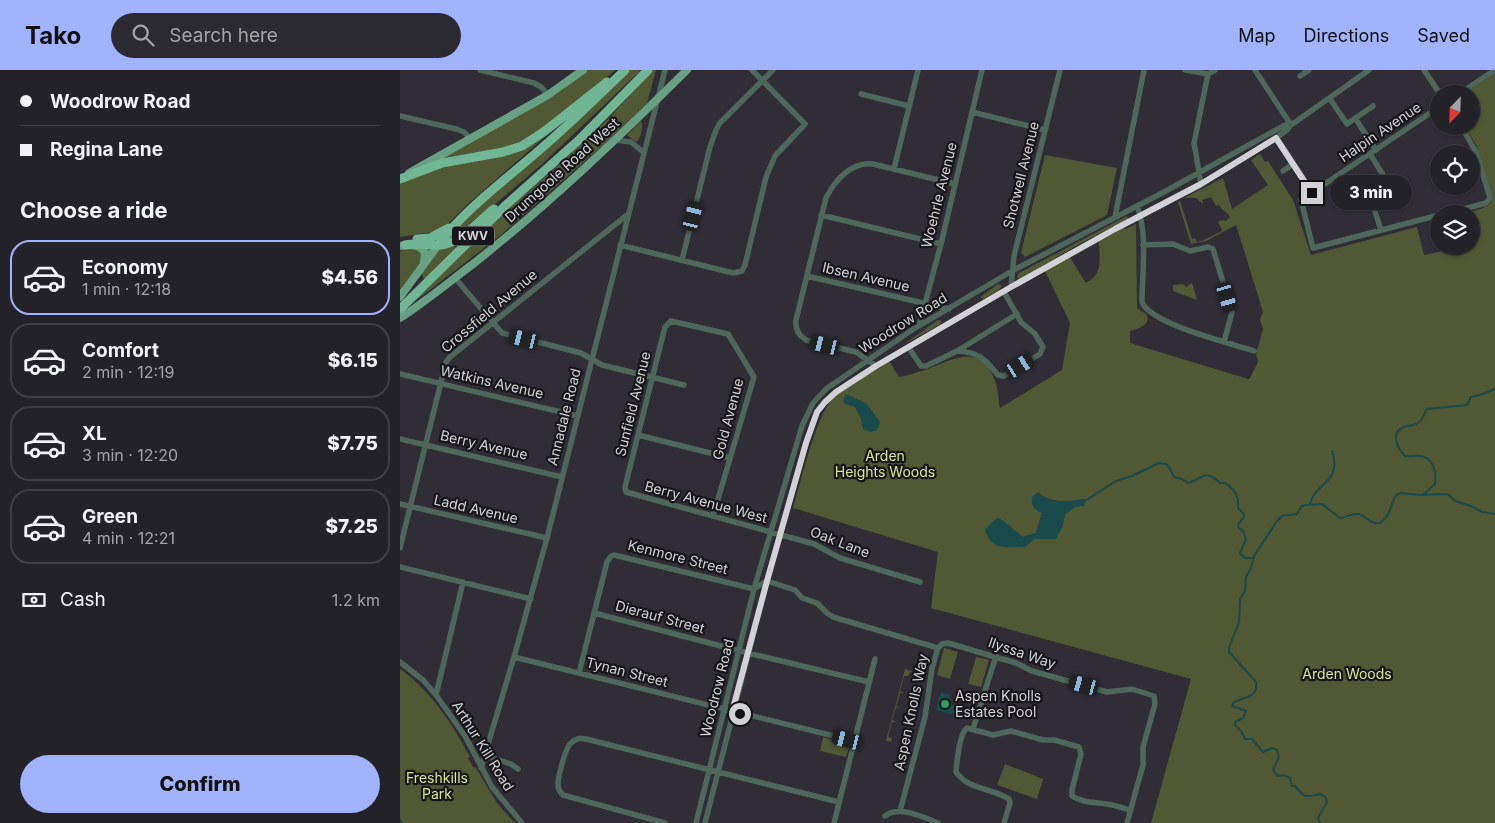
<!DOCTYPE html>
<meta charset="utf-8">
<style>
:root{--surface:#242229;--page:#2c2a31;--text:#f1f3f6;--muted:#a3a4a8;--line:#413f46;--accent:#a1b3fd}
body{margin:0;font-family:Inter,sans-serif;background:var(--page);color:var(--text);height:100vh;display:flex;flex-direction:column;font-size:19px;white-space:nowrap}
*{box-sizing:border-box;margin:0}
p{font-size:16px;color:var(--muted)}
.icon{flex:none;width:28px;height:28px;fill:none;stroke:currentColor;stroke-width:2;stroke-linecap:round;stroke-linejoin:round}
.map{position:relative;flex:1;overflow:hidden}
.sheet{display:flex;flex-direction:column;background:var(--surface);width:400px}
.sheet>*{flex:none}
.guide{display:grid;align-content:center;height:110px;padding:0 20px;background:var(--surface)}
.needle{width:32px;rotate:203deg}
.fabs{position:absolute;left:1030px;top:15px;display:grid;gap:10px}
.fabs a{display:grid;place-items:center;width:50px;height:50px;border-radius:50%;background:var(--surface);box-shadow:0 1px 4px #0004,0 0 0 1px var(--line);font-size:25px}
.end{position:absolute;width:22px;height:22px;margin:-11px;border:6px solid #d2d1d7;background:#111;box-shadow:0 0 0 2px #111}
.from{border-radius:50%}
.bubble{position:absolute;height:35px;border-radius:18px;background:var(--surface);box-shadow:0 1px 4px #0004,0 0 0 1px var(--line);font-size:16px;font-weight:800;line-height:35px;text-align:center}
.car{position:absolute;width:15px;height:30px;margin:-15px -8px;border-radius:6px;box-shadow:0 0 4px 1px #0007;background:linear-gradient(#222 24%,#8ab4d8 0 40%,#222 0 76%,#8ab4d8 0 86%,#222 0)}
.guide b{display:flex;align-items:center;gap:18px;height:48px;font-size:19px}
.guide b+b{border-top:1px solid var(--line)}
.guide i{width:12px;height:12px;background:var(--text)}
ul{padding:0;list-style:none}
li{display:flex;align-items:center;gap:15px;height:75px;margin:0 10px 8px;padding:0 10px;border:2px solid var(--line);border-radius:20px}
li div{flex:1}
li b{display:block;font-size:19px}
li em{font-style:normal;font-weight:800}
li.on{border-color:var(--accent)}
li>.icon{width:45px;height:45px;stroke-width:1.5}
h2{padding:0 20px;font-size:22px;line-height:60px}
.pay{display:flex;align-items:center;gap:12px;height:55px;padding:0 20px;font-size:19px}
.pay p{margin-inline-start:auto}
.primary-button{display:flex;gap:10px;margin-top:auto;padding:10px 20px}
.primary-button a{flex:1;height:58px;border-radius:30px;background:var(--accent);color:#111;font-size:20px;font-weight:800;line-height:58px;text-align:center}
header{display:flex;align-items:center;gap:30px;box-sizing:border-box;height:70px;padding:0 25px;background:var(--accent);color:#111}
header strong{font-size:24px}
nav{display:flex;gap:28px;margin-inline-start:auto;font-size:18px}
.search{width:350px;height:45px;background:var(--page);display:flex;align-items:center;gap:12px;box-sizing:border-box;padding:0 18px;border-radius:28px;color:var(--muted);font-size:19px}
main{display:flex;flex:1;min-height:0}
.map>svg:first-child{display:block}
</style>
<header>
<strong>Tako</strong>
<div class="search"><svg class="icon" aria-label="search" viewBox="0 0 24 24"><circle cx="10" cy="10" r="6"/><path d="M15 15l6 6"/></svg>Search here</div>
<nav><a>Map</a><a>Directions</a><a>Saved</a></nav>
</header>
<main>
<section class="sheet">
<div class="guide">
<b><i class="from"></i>Woodrow Road</b>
<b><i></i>Regina Lane</b>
</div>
<h2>Choose a ride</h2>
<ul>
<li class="on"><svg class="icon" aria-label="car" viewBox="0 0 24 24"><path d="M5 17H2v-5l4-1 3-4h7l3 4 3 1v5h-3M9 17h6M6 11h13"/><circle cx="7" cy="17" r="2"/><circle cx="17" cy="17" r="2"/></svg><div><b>Economy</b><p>1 min · 12:18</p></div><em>$4.56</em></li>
<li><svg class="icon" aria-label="car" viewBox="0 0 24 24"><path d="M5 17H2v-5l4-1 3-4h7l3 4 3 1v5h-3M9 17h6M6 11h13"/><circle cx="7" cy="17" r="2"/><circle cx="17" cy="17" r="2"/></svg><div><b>Comfort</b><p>2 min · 12:19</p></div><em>$6.15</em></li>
<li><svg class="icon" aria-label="car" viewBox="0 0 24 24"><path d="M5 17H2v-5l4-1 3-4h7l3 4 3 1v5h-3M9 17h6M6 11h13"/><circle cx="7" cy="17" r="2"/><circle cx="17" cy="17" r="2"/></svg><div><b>XL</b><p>3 min · 12:20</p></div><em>$7.75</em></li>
<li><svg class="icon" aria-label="car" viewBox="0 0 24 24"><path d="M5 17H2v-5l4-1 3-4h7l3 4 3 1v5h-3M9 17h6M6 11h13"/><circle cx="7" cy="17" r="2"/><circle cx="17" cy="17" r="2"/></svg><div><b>Green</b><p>4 min · 12:21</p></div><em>$7.25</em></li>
</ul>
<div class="pay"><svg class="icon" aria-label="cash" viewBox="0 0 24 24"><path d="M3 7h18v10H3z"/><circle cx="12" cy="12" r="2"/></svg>Cash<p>1.2 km</p></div>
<div class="primary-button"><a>Confirm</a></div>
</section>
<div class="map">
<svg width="1095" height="753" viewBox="0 0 1095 753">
<rect width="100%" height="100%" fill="#302d37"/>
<path fill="#515834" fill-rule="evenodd" d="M188,0H215L159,48L133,67L112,76L43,88L155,25Z
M227,0H241L142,94L60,164L46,171L47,166Z
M253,0H256L247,33L210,69L101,165L5,239L107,140L162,92L208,49Z
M1095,3V753H751L791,609L531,538L538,482L393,438C401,411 415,350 432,329C442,316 474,301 489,291L499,307C508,305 516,303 525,300C551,291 579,271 594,308C598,317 598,328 600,338L662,300L670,253L645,201L669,186L686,213C704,203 699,190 699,171L724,158L726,159L736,154L737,238L746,244L748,249C746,257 737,259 730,261V273L848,309L850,308L858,292L856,284L863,259L860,250L863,242L836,155L806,171L791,174L778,132L780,131L792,169L795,168L797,172L804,170L820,162L822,160L818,152L822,150L826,151L830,147C827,141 823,142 819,135L816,136L811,127L802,130L803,133H802L796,128H784L823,108L832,139L868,115L851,90L860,84L865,92L868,91L893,130L911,185L1017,157L1024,185L1058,178L1057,176H1071V144H1060C1070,141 1088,140 1092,130L1077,76L1064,56H1071V24H1064ZM637,423C650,433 668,432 684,429L685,435L675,437L665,444L662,458L634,469L624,477L607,452L613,460L623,467L636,463L642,443Z
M241,51C244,56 241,69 236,72L227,65Z
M145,64L147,65L68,134L46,156L32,162L0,167V112L25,100L97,85Z
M645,85L717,98L707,145L625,187L621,183Z
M727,146L728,149L674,177L623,208L619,209L617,207L619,203Z
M54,174V177L60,176L24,210L21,203L39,177Z
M11,177L22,180V190L0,222V181Z
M792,213L797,230L773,221V215L783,214L786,217Z
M598,214L602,216L599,220L584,229L580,227Z
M538,250L542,251L539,255L503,275Z
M544,578L558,582L550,609L537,605Z
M576,587L589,590L581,617L568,614Z
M0,599C31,621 52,653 70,687L68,688L73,697L76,698L97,733L115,753H0Z
M505,599L514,602V603L510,602L508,606H504L500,621L504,623H500L496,636L500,638L496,637L492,650L496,652H492L488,667L492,668L491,672L486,671Z
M423,667L448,674L449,678L446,687L420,681Z
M605,694L643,709L637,729L597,715Z"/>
<path fill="#194b4d" d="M446,324L466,333L480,352L477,360L471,362L463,359L461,349L455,337L445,334L443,331Z
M638,422C650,434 669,432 685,429V435L675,437L665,444L662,458L656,469H634L624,477C605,477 592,481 585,460L592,452L598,448C608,453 614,461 623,467L636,463L642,443C634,440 631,436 632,427Z
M541,622L550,625L548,633L557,635L554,645L536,640Z"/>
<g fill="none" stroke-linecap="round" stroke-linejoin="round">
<path stroke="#194b4d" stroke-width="2" d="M1024,424L1035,414C1037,401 1033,386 1018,386C1013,386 1010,387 1005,386C998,379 990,364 1002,358C1007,355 1014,356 1018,353C1023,350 1024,344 1027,339L1067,335L1071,327L1080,325L1095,319
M685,431L716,411L732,406L759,393L766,394L769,397L774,407L782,409L788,413C803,409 805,398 820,413H825C835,420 839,425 838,438L844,444V447L839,453L838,457L843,461L846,469L840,483L845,488H854
M910,434C914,413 943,413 932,381
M0,750L2,753
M920,753L918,748L927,732L926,728L921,724C904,727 906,729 895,716H892L890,708L884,705L878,706L873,700L879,687L877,680L872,678L863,682L852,669H845L841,661L835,655V652L843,648L846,641L832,636L833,633C844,626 858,629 856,612L829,582V578L839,552L840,529L845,521L846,507L851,498L854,486L877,451L882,446L897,444L902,436L905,435L922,434L940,448C946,447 953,443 959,444C967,446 976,462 986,447C991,441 992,432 996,425L1001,423L1019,425L1045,424L1049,425L1055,431L1071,436L1082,442L1095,444"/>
<path stroke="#4d685a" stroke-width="5.5" d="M80,0L134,13L141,17L148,25
M785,0L808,4L815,0
M855,0L891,55
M1024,0L1040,24
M900,6L909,0
M461,24L509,36
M1059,24L1095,0
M930,29L947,54L973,36
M1039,37L901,130L913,178L1039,145
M572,42L645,60
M0,46L56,59L64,62L70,68
M955,48L976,80
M876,68L912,123
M215,70L231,72L243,82
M970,84L985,108L968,120L981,160
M494,99L518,0
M883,101L893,94
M801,114L794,73L808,4
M737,136C748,163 742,202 742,232C750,254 830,273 854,281
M1045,144L1086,133L1090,128L1076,82L1061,56
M421,145L541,174
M715,147L744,0
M220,175L333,203L342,201L345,195L366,107L375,86L405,54L352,0
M743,175L773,174L790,181L808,177L813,179L832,242L824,272
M282,190L310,77L316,60L320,53L373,0
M407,206L549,239
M55,208L102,263L181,283L202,295L284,315
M611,217L614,186L660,0
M519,256L541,174L582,0
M509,278L521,296H526L557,281C579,282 585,289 598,305L604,306L640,284L643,277L635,264L621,252L604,222
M557,281L617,244
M476,296L456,282L406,270C398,265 395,258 396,250L426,128C435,110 452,91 473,94L555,114
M0,304L178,346
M238,365L330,388
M0,369L162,407
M0,434L147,468
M313,446L354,307L328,264L271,251L265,257L225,417L226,422L414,474L440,488L520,512
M0,478L46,292L50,287L227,145
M0,497L131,529
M194,543L348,583L469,612
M538,578L542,574L548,573L616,593L632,601L707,622L732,619L754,626L755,634L743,677V695L727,753
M114,587L454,671
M0,592L23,610L36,625L65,666L92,717L122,753
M179,603L207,492L211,486L214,485L354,519L367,511L395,520L402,528L417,533L427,543L433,547L538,578
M36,625L63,512
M573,659L596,586
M85,686L111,694L118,699
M81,698L114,587L147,468L265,0
M500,741L525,647L532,598L538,578
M485,746C498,735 524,747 538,753
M265,753L163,725C160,722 158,719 158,715C158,707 165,678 171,673C176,668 180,668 186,669L439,732
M296,753L354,519L402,356L413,333L426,319L512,260L612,201L764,122L885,55H891L969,0
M305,753L367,511L406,373L417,342L425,332L436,322L476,296L611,217L715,159L801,114L876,68L887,60L891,55
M434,753L475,589
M604,753L610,733L609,729C593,718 568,720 556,702C557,691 559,664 567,658L593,665L611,661L643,670H654L679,677L681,684L672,720V726C682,733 695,732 707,734C715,735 723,738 730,740"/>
<path stroke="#67a083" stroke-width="8" d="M9,103L148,25L183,0
M0,176C9,174 19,174 25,182L24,192
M0,227L38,175
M0,248C25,232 49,212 73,194C149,134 218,68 287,0"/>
<path stroke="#71b694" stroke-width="9" d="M0,109L42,93L103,82L122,76L145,61L207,12
M17,169L30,168L49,158
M5,175C18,172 29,176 41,175C61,173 79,151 94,139
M38,175C68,136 107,109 144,76C172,52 198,26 225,0
M0,239L106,135L180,69L248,0"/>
</g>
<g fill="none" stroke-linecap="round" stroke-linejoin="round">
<path stroke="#d2d1d7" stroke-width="6" d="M340,644L332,642L367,511L406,373L417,342L425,332L436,322L476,296L611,217L715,159L801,114L876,68L912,123"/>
</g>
<circle fill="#2e9e5b" stroke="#17161b" stroke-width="2" cx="545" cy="634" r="5"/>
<g text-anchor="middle" stroke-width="4.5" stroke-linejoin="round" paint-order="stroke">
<rect fill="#17161b" stroke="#9a999f" stroke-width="1" x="52" y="156.5" width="42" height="19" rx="4"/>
<g font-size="12" font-weight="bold" fill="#d2d1d7">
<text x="73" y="170">KWV</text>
</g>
<g font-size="14" fill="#d2d1d7" stroke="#17161b">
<text transform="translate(980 62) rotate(-34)" y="5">Halpin Avenue</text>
<text transform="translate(162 100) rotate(-42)" y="5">Drumgoole Road West</text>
<text transform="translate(621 105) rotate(-76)" y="5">Shotwell Avenue</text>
<text transform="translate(539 125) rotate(-76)" y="5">Woehrle Avenue</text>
<text transform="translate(466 207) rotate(13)" y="5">Ibsen Avenue</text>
<text transform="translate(89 241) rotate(-40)" y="5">Crossfield Avenue</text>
<text transform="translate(503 253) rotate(-32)" y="5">Woodrow Road</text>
<text transform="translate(92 312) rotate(13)" y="5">Watkins Avenue</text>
<text transform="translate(233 334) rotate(-76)" y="5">Sunfield Avenue</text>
<text transform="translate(164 347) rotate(-76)" y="5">Annadale Road</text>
<text transform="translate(328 349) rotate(-75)" y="5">Gold Avenue</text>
<text transform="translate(84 375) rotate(13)" y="5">Berry Avenue</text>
<text transform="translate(306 432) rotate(15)" y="5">Berry Avenue West</text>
<text transform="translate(76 439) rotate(13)" y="5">Ladd Avenue</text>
<text transform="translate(440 472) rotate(21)" y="5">Oak Lane</text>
<text transform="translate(278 487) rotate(14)" y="5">Kenmore Street</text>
<text transform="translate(260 547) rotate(15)" y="5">Dierauf Street</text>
<text transform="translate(622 583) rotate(19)" y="5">Ilyssa Way</text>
<text transform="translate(227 602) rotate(14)" y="5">Tynan Street</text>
<text transform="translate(317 618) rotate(-76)" y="5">Woodrow Road</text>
<text transform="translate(511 642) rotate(-78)" y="5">Aspen Knolls Way</text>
<text transform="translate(83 676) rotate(58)" y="5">Arthur Kill Road</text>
</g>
<g font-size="14" fill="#d7e88c" stroke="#17161b">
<text x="485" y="391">Arden<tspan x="485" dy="16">Heights Woods</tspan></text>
<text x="947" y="609">Arden Woods</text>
<text x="37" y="713">Freshkills<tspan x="37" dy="16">Park</tspan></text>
</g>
<g font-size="14" fill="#d2d1d7" stroke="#17161b" text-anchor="start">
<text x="555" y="631">Aspen Knolls<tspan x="555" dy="16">Estates Pool</tspan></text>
</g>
</g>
</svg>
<div class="fabs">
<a><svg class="needle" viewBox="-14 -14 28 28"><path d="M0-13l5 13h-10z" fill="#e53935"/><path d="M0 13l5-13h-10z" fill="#a3a4a8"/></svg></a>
<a><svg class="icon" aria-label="locate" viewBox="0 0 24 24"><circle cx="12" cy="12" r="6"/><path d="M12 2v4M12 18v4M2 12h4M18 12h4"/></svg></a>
<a><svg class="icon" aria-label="layers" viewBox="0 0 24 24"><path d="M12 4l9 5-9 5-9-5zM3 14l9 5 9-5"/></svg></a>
</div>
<i class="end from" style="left:340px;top:644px"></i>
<i class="end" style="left:912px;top:123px"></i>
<div class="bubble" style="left:930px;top:105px;width:82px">3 min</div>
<i class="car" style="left:293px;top:146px;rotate:14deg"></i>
<i class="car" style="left:827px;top:227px;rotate:163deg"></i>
<i class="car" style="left:124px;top:269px;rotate:284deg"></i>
<i class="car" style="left:425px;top:275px;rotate:284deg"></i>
<i class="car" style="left:620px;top:296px;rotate:59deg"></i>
<i class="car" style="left:684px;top:615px;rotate:285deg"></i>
<i class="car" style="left:447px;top:670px;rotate:284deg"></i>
</div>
</main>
